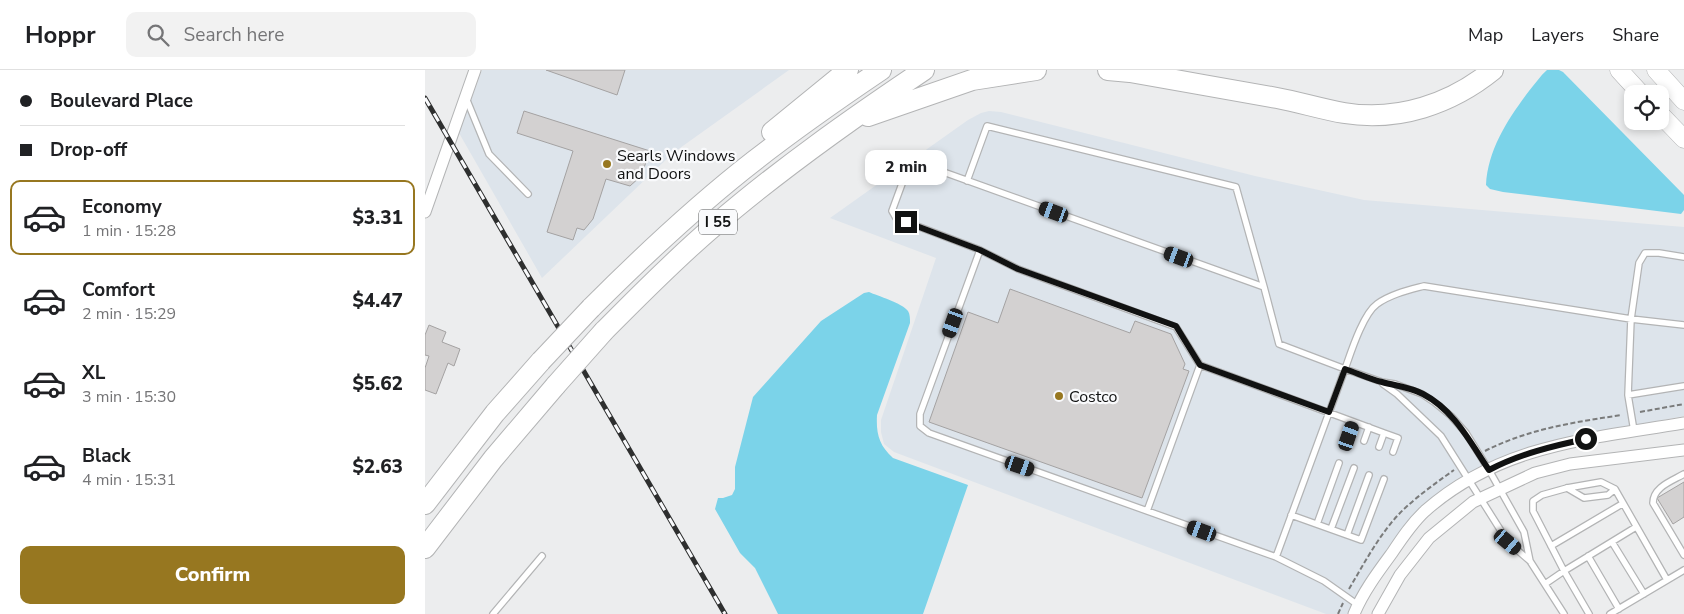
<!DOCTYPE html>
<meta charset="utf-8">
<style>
:root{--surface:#fff;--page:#f2f2f2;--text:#202124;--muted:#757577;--line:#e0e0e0;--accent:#977720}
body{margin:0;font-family:"Nunito Sans",sans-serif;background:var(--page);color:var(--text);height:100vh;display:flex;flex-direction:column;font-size:19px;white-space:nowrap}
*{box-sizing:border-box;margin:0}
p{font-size:16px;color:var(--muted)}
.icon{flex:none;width:28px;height:28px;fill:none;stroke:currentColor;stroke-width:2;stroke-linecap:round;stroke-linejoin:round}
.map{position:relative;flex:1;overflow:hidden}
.sheet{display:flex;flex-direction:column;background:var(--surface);width:425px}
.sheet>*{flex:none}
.hud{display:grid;align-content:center;height:110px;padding:0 20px;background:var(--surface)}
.fabs{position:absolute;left:1199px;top:15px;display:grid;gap:10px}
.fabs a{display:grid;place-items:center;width:45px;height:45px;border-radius:10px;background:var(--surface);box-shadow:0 2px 8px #0003;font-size:25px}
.end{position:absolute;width:22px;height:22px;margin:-11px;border:6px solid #111212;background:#fff;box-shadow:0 0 0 2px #fff}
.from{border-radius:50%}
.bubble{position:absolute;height:35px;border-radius:10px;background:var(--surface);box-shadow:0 2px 8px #0003;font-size:16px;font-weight:800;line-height:35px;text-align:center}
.car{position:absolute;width:15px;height:30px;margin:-15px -8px;border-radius:6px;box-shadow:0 0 4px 1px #0007;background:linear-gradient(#222 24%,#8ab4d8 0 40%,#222 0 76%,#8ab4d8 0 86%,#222 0)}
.hud b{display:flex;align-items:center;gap:18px;height:48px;font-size:19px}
.hud b+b{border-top:1px solid var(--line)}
.hud i{width:12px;height:12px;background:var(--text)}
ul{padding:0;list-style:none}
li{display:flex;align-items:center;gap:15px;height:75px;margin:0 10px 8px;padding:0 10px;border:2px solid transparent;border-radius:10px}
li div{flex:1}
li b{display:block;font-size:19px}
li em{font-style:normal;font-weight:800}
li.on{border-color:var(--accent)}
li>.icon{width:45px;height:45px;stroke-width:1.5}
.primary-button{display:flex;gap:10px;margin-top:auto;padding:10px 20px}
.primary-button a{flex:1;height:58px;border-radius:10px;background:var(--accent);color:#fff;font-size:20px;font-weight:800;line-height:58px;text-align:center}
header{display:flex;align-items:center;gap:30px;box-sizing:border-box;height:70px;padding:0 25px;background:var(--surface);border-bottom:1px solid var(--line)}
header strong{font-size:24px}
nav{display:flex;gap:28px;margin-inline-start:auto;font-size:18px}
.search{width:350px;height:45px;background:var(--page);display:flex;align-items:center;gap:12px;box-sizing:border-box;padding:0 18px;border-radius:10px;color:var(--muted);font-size:19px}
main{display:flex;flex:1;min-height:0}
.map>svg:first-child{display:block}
</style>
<header>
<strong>Hoppr</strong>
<div class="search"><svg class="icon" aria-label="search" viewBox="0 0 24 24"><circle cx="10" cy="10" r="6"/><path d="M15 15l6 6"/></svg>Search here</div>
<nav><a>Map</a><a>Layers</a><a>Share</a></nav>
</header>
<main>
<section class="sheet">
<div class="hud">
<b><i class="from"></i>Boulevard Place</b>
<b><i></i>Drop-off</b>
</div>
<ul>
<li class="on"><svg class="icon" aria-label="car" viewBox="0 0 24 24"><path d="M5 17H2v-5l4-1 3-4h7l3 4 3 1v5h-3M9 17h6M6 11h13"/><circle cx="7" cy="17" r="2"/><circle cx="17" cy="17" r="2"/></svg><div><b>Economy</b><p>1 min · 15:28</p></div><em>$3.31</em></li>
<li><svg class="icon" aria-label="car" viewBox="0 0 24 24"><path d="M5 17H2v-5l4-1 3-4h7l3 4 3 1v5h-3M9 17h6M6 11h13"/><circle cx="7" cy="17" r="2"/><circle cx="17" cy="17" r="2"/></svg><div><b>Comfort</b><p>2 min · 15:29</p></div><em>$4.47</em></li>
<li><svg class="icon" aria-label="car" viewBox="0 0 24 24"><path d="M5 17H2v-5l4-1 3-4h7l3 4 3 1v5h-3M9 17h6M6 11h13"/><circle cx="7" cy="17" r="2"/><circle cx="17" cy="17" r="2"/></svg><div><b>XL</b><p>3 min · 15:30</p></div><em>$5.62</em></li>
<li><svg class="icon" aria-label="car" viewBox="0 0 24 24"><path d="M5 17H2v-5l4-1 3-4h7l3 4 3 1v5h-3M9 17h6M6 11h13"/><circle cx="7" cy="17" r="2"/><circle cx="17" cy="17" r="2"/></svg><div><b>Black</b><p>4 min · 15:31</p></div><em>$2.63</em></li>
</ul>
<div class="primary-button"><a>Confirm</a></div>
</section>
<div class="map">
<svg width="1259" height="544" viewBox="0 0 1259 544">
<rect width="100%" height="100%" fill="#ecedee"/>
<path fill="#dde4eb" d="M57,0H364L248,83L117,208L34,63Z
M564,41L576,42L830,106L939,130L1259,157V346L1127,371L1022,416L985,450L951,496L925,544H901L469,382L459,374L456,362V350L511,188L405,148L543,50L556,43Z"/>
<path fill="#7bd3e9" d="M1122,0H1134L1138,2L1259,125V140L1256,144L1078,122L1065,119L1061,115C1063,79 1083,49 1104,21C1110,14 1115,6 1122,0Z
M444,222C453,226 477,233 483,241C485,244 485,249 485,253L452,345C451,364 454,375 468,388L543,415L498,544H353L330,498L315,483L290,439L293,428H298L307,425L310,419V397L328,327L396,251L439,223Z"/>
<path fill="#d3d1d1" stroke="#a4a2a2" d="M121,0H200L192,25Z
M99,41L225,81L216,106L205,116L181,109L168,149L159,160L152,158L148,170L122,162L148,81L92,63Z
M585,219L705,263L710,251L746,264L760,294L758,299L764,301L717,428L504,352L543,242L573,253Z
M4,255L21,262L17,272L35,279L29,296L23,293L11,324L0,320V298L4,286L0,285V265Z
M1259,412V447L1248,454L1232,428Z"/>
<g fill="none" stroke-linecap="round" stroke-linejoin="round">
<defs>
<path id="lane" d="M41,28L64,84L103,124
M542,111L562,56L811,117L839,217
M555,180L593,199L751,257L775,295
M958,314L972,324L1016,366L1083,472L1105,491L1139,544
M1203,325L1259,316
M1209,361L1203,325L1206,249L1214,193L1220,183H1234L1259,187
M959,363L973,368L968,382
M924,366L929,352
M939,371L944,357
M1259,404C1247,411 1228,417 1228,433L1259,485
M1142,418L1159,428L1183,425L1190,419
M722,441L775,295L959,363L954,377
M866,445L922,465L944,405
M892,454L914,393
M1211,457L1139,501L1108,441V431L1117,425L1142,418L1176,412L1190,419L1242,510
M906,459L929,398
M922,465L936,470L959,409
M1187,472L1219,524
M1126,476L1197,434
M1163,486L1194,539
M851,487L504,363L495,356V344L555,180L471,148L467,141L478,111L499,95L839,217L854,274L920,299C926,282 938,244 952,234C966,224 984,220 999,216L1206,249L1259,255
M1120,514L1139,501L1164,544
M933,535L899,511L851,487L920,299L957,312L970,314L997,324L1009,332L1026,346L1041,363L1064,400L1099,462L1105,491
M68,544L117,486
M1185,544L1259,500"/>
<path id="street" d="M0,142L50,0
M929,544C938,522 953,502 967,483C977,468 987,453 1000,441C1076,374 1165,369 1259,353
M953,544L975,505L1004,468L1048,432L1110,403L1145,394L1259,380"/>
<path id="primary" d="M1194,0L1216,24
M1231,0L1259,31
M1235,44L1259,69"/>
<path id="highway" d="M683,0L705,2C754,11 803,19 852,28C874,32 896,39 919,43C973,52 1026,34 1068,0
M443,46L547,10L611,0
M347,62L423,0
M166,238C218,186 271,136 329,91C370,59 413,29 456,0
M179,261C215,225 250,189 289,156C355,99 426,49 499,0
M0,434L70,343L116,291
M0,478L68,389L131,315"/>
</defs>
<use href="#lane" stroke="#b3b4b5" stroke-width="8"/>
<use href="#street" stroke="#b3b4b5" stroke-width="13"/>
<use href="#primary" stroke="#b3b4b5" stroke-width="19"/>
<use href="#highway" stroke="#b3b4b5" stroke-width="22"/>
<path stroke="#7a7b7b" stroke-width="2" stroke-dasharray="5 2.5" stroke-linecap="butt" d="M1215,342L1259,334
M1060,381C1103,359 1150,352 1197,345
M924,519C940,492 956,461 979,439C994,425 1012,412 1029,400
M913,544L918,533"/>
<use href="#lane" stroke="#fff" stroke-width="5.5"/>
<use href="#street" stroke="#fff" stroke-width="11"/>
<use href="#primary" stroke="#fff" stroke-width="18"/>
<use href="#highway" stroke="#fff" stroke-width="20"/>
<defs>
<path id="rail" d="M0,28L300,544"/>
</defs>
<use href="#rail" stroke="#2e2f2f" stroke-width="5"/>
<use href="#rail" stroke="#f9fafc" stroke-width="3" stroke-dasharray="9" stroke-linecap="butt"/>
<defs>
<path id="highway-bridge" d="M116,291L166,238
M131,315L179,261"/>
</defs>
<use href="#highway-bridge" stroke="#b3b4b5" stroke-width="22" stroke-linecap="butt"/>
<use href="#highway-bridge" stroke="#fff" stroke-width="20"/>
</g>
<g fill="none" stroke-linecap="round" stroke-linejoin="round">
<path stroke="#111212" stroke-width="6" d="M481,152L555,180L593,199L751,256L775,295L904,342L920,299C932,303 944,309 957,312C971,316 985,317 998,324C1029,340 1045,372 1064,400C1095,384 1127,376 1161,369"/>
</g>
<g fill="#977720" stroke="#f9fafc" stroke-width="2">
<circle cx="182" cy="94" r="5"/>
<circle cx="634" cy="326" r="5"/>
</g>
<g text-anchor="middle" stroke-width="4.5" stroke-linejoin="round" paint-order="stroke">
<rect fill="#f9fafc" stroke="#575858" stroke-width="1" x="274" y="139.5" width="38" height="25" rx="4"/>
<g font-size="15" font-weight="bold" fill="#111212">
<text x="293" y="157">I 55</text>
</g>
<g font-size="16" fill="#111212" stroke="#f9fafc" text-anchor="start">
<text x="192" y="91">Searls Windows<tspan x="192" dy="18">and Doors</tspan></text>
<text x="644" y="332">Costco</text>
</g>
</g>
</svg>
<div class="fabs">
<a><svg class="icon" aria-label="locate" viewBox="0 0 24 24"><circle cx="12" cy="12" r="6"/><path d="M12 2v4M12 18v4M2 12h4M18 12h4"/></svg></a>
</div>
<i class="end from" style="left:1161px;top:369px"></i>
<i class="end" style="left:481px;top:152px"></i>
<div class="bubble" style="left:440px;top:80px;width:82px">2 min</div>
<i class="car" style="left:629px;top:142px;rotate:290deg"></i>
<i class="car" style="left:754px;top:187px;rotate:290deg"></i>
<i class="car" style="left:528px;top:253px;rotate:200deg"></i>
<i class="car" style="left:924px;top:366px;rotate:19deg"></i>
<i class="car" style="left:595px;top:396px;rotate:109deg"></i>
<i class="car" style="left:777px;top:461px;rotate:290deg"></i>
<i class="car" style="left:1083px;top:472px;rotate:130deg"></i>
</div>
</main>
